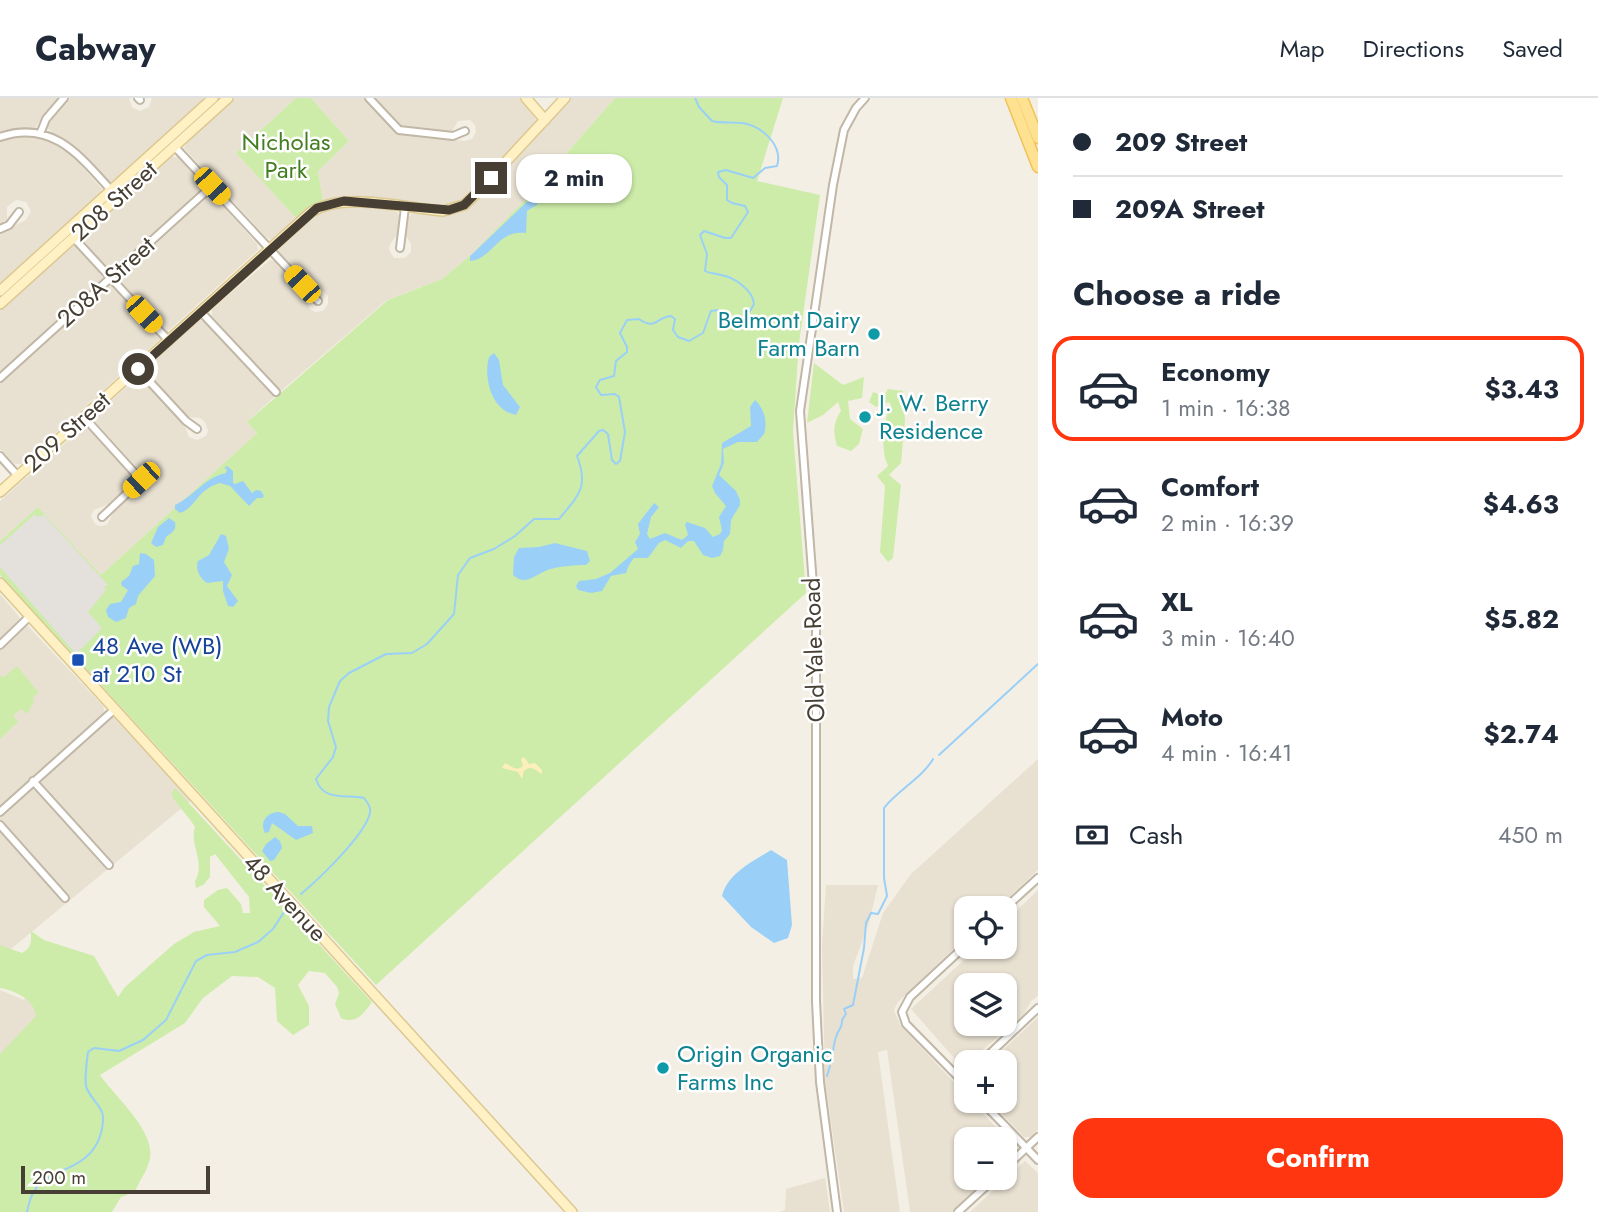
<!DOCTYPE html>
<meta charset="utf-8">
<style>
:root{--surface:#fff;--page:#f2f2f3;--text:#1f2937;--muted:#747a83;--line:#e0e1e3;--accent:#ff3610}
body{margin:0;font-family:Jost,sans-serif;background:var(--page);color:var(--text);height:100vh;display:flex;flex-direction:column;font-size:26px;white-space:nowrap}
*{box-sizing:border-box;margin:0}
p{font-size:23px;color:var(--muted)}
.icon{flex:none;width:38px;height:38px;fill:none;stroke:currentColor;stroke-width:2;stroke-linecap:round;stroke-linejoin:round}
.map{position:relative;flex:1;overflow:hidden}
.panel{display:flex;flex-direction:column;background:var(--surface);width:560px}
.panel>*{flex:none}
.top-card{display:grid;align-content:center;height:154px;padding:0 35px;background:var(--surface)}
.fabs{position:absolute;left:954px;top:798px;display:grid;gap:14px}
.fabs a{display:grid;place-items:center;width:63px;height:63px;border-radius:14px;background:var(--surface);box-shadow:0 2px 5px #0004;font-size:35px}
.scale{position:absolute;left:21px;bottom:18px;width:189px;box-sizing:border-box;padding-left:7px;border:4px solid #473f33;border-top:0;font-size:19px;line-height:24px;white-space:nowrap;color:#473f33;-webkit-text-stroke:5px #fff;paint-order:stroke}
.end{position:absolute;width:32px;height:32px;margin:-16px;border:9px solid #473f33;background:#fff;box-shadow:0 0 0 4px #fff}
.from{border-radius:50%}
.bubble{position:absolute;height:49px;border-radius:21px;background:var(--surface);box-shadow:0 2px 5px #0004;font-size:23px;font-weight:700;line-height:49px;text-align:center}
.car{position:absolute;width:21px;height:42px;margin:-21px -10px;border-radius:9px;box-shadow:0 0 5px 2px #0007;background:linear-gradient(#f5c518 24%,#345 0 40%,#f5c518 0 76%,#345 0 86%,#f5c518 0)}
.top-card b{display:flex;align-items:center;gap:24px;height:66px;font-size:26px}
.top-card b+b{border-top:2px solid var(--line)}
.top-card i{width:18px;height:18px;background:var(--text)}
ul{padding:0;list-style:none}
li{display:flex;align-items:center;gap:21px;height:105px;margin:0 14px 10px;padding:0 21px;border:4px solid transparent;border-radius:21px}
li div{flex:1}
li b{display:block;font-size:26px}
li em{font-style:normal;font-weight:700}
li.active{border-color:var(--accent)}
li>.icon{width:63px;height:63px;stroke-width:1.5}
h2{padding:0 35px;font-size:32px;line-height:84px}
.pay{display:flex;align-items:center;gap:18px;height:77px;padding:0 35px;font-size:26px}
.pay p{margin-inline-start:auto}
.button{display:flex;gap:14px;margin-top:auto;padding:14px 35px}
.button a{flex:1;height:80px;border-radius:21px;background:var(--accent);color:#fff;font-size:28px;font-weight:700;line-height:80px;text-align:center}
header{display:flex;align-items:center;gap:42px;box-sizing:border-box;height:98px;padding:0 35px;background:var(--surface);border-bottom:2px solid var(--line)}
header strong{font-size:33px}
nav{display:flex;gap:38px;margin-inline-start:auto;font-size:24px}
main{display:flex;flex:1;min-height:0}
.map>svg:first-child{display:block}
</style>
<header>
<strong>Cabway</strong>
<nav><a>Map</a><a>Directions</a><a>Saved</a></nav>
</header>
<main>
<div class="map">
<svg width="1038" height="1114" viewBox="0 0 1038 1114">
<rect width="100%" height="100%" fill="#f4efe4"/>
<path fill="#e8e1d2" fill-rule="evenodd" d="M0,0H59L44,16L36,29L0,34Z
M70,0H129L132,9L140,13L149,9L152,0H207L112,84L107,82L78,51L48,31L47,27L53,18Z
M235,0H296L236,55L297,121L271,142L266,139L184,50L189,42Z
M311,0H365L396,35L465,43L472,41L476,34L475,27L470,22L458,23L451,35L400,29L374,0H520L536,22L535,26L487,79L469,97L456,106L435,108L346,99L323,103L318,73L349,43Z
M570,0H615L529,98L472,156L442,181L387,202L281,293L212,218V211L270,162L277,164L305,195L310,211L315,214L323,213L328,206V198L323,193L311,190L278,153L280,147L311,120L328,110L352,107L396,113L400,119L398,136L390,146L389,152L394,160H405L411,154V146L406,138L408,121L411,116H445L465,110L476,101Z
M28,38L49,42L68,53L102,91L99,97L0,186V135L26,122L31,113L26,104L16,102L7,109V123L0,127V43Z
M170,58L179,60L201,85V93L112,173H109L81,140Z
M209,97L216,100L257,146L258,152L167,234L117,180Z
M72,147L78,149L104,180L0,274V212Z
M108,187H112L159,237L160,241L21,366H15L0,351V284Z
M200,222L208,225L275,298L247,324L257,335L101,477L38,409L0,443V403L82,330L90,331L133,380L132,386L109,406L94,412L91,418L95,426L100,428L107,427L114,413L133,395L146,389V380L94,322L98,314L137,280L143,282L184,326L189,339L197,342L206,338L208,333L205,324L200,320L188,319L147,274L150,267Z
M0,496L20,520L0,543Z
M28,528L103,608L105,616L0,710V551L23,530Z
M115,614L194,700L0,860V715Z
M1038,661V772L997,810H966V839L898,904L894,912L900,927L966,997V1003H971L1017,1051L1005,1063L1004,1041H966V1080H987L952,1114H910L887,952L878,954L900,1114H844L825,983L822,848L826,787H878L869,825L853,868V881L862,880L883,815L911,776Z
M1038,792V898L1031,903L1024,916L1018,922L962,969L911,911L978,849H1004L1005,824ZM966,887H1004V926H966Z
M33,882L40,929L0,967V892L24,902Z
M1038,919V1032L1030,1039H1024L990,1003H1004V964H990Z
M1025,1063L1038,1075V1114H970Z
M825,1080L830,1114H779L785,1112L786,1091Z"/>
<path fill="#cdeca9" d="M296,0H311L349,43L318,73L323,103L310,109L297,121L236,55Z
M615,0H783L757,83L820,97L799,245L793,333L806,495L376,887L0,477V443L38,409L101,477L257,335L247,324L388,202L442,181L472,156L529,98Z
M814,265L843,287L864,279L862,300L848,303L850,321L863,331L859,346L851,353L837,348C833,334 833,325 841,313L838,304L823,317L807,325Z
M888,291L903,293L905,322L901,365L889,377L901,387L893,460L888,464L880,454L885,388L877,378L888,368C880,351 883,323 891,307L889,304L876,309L869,304L873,294L884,298Z
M17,568L39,595L33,598L34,604L27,616L21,611L13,618L18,624L0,641V578L4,579Z
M175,690L372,904C364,915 356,927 341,920L335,906L339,895L337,889L325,875L309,873L298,887L309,908V927L293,937L277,923L275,890L258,879L232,878L203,900L185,925L100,977C115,999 159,1036 149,1064C146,1075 139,1083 135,1094L121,1099L112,1114H0V956L36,918C34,901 16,893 0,890V847L22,855C32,850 31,844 31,833L44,842L94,858L118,899L125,889L174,846L194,834L220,828L204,809V802L218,792L227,790L241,806L243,815H250L249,799L215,756L210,759V779L203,787L196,790L195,783C206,764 189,747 195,729C188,717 177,708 171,696Z"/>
<path fill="#fcefbc" d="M524,659L529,666L535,665L542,672V676C536,673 531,666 524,673L522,681L518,674L502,670L505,665C512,668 515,674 523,668L521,661Z"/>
<path fill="#e4e1dd" d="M35,416L37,419L44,417L108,487L104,489L106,492L88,514L102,530L76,556L0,469V447Z"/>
<path fill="#9ad0f7" d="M532,99L537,101L538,106L527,113L526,135C497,131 493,161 470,163V158Z
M494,255L499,262L503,287L520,309L516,317C492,313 483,280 489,259Z
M755,302C764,310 768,324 764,336L757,344H738L723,351L724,365L719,377L736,393L740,402V407L731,422L730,436L724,443L723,452L720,458L712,460L703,457L694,443H688L681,450L665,442L659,445L648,460H634L629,467L626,475L611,478L602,493L591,495L578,492L576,488L579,483L596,481L610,475L638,451L635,444L640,436L638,426L654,405L659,409L651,419L647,436L650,441L665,435L682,442L688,437L685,426L687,424L705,430L713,439L720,436L722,432L719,419L726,408L715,395L712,388L721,366L722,345L751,328L750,309Z
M227,368L233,373V385L235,386L243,383L252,395L256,392L261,393L264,398L262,400H257L249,408L230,388L220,385C196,392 196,410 180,415L175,411V407C194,398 205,379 226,375L227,371L224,370Z
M169,420L175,424C177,433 171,435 166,439L163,447L156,449L151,445L158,429Z
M221,436L226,438L229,451L224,464L232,477L227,488L238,503L233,509L228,508L223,493V483L207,485C200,481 195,471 198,463L209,457Z
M555,445L587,453L590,463L586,467C576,467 561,468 551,471C537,474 527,490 513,477L514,459L519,450L539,449Z
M140,455L146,456L154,462L155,478L138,498L136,506L129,510L126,520L116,524L108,519L106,512L110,506L121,504L128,492L122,488L121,484L129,478L133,468L139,466Z
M279,714L285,716L298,728H312L313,735L296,742L272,725L269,734L265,735C259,724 267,714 279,714Z
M275,739L280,743L282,750L274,762L270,763L262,753L266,746Z
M771,752L787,762L792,827L788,840L774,845L751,829L722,798C727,776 753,763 771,752Z"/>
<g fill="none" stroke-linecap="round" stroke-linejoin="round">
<path stroke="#9ad0f7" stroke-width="2" d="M939,657L1038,566
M301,796C319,781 365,737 370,715C371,709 368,705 364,700C346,696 323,704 316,681L333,659L336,649L328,623L329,609L340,583L349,575L386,556L412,555L427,546L454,516L458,477L470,460L494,451L515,438L534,421H559C579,397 589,389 577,358L599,333L603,332L608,336L612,362L616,366L620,363L625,334L619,299L615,296L601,297L596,289L600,282L614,278L616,263L627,254V249L620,235L627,222L639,221C656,233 656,219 671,218L675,221L673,232L678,239L689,243L703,235L711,213L718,212L728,226C742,228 748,217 754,206C753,192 734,179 721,177C715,175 710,176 705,173L707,156L700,137L704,133L725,140H731L748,114L745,108L732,105L727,102V87L719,79L718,74L726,72L753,80L765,70L777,68C783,49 765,31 747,26C735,23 723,26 712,23L699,9L695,0
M830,963C834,954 833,947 836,939C838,931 843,930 842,922L846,916L844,911L853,907L864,850L866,825L871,815L878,816L887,798L884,780V710C897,693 923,679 933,661
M827,978L830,968
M27,1114C29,1105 31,1096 37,1089C54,1069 91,1072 101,1035C108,1008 96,1010 87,991C84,986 87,961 88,954L94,950L119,953L143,942L166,922L196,863L207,857L235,854L258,844L273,831L286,811"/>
<defs>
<path id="street" d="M138,0L140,2
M369,0L399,32L453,38L465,33
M40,36L46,21L64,0
M0,39C52,21 80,58 111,92
M174,48L318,203
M0,131L9,127L19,114
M73,139L169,243
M400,150L405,109
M201,214L276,294
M138,271L186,323L197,331
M0,280L212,88
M84,319L141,382L102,419
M0,358L18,378
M0,547L30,518
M33,683L109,767
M0,714L115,611
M0,727L65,800
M1004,811L1038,780
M966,847L910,899L902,914L906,926L966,987
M981,964L1038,910
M981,1003L1038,1062
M1004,1071L1038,1039
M837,1114L820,984L816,903V527L800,313L833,87L844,32L856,10L865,0
M958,1114L995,1080"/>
<path id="secondary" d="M526,0L545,22
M0,193L213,0
M0,206L228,0
M0,394L311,114C344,93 404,110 443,113L464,107L475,97L565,0
M0,485L572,1114"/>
<path id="primary" d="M1011,0L1038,69
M1022,0L1038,40"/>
</defs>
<use href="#street" stroke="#c0b7a6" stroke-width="10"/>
<use href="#secondary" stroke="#dcc891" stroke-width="12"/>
<use href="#primary" stroke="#efc357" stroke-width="13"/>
<use href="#street" stroke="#fff" stroke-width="6"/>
<use href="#secondary" stroke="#fff1c3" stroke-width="9"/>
<use href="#primary" stroke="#ffe192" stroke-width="10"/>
</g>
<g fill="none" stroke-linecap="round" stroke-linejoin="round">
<path stroke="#473f33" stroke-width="9" d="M138,271L317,110L344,103L449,112L464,107L491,80"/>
</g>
<g fill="#0f9aa8" stroke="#fff" stroke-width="2.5">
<circle cx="874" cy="236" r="7"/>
<circle cx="865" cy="319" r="7"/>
<circle cx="663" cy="970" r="7"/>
</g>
<rect fill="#1a4fb4" stroke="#fff" stroke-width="2.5" x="71" y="555" width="14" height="14" rx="3.5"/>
<g text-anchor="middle" stroke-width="5" stroke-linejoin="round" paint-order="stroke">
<g font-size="24" fill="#437e21" stroke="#fff">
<text x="286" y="52">Nicholas<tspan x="286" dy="28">Park</tspan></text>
</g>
<g font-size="24" fill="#473f33" stroke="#fff">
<text transform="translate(114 103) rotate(-42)" y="8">208 Street</text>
<text transform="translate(106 184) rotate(-42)" y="8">208A Street</text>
<text transform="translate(67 334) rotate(-42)" y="8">209 Street</text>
<text transform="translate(814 552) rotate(-92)" y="8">Old Yale Road</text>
<text transform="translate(285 800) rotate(47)" y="8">48 Avenue</text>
</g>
<g font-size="24" fill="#0d838f" stroke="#fff" text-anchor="start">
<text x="860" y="230" text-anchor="end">Belmont Dairy<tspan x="860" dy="28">Farm Barn</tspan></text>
<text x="879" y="313">J. W. Berry<tspan x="879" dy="28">Residence</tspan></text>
<text x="677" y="964">Origin Organic<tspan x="677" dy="28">Farms Inc</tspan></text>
</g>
<g font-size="24" fill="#164399" stroke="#fff" text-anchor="start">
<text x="92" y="556">48 Ave (WB)<tspan x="92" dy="28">at 210 St</tspan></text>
</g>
</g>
</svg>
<div class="fabs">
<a><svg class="icon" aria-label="locate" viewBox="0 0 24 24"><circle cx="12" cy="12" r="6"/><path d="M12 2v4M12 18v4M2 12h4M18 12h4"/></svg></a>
<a><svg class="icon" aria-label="layers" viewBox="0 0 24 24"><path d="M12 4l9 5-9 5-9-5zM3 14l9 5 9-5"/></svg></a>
<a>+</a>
<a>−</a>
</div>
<div class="scale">200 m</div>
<i class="end from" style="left:138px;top:271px"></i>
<i class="end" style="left:491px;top:80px"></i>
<div class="bubble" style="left:516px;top:56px;width:116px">2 min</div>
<i class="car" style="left:212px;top:88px;rotate:137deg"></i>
<i class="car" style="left:302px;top:186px;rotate:317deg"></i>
<i class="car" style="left:144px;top:216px;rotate:137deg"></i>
<i class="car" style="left:141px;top:382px;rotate:227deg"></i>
</div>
<section class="panel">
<div class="top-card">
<b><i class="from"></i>209 Street</b>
<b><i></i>209A Street</b>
</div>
<h2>Choose a ride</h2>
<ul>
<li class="active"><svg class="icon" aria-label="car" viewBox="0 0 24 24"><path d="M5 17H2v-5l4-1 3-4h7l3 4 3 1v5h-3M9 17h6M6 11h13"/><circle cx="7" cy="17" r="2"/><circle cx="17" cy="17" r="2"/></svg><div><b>Economy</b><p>1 min · 16:38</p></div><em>$3.43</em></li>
<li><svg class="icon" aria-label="car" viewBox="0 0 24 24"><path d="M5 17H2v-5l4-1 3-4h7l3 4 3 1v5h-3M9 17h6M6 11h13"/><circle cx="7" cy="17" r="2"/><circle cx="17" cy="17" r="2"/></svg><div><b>Comfort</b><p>2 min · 16:39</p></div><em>$4.63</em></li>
<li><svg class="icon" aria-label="car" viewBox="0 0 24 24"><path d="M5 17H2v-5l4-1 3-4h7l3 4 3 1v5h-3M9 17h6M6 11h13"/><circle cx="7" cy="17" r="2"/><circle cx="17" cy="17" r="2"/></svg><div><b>XL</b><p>3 min · 16:40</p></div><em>$5.82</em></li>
<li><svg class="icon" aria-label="car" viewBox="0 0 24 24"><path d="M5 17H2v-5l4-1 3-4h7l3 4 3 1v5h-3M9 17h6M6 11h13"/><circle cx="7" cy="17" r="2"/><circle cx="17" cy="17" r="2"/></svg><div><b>Moto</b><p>4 min · 16:41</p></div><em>$2.74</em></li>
</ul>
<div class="pay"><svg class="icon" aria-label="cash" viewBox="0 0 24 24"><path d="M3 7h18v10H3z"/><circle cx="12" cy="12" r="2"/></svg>Cash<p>450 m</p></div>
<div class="button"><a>Confirm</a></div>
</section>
</main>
